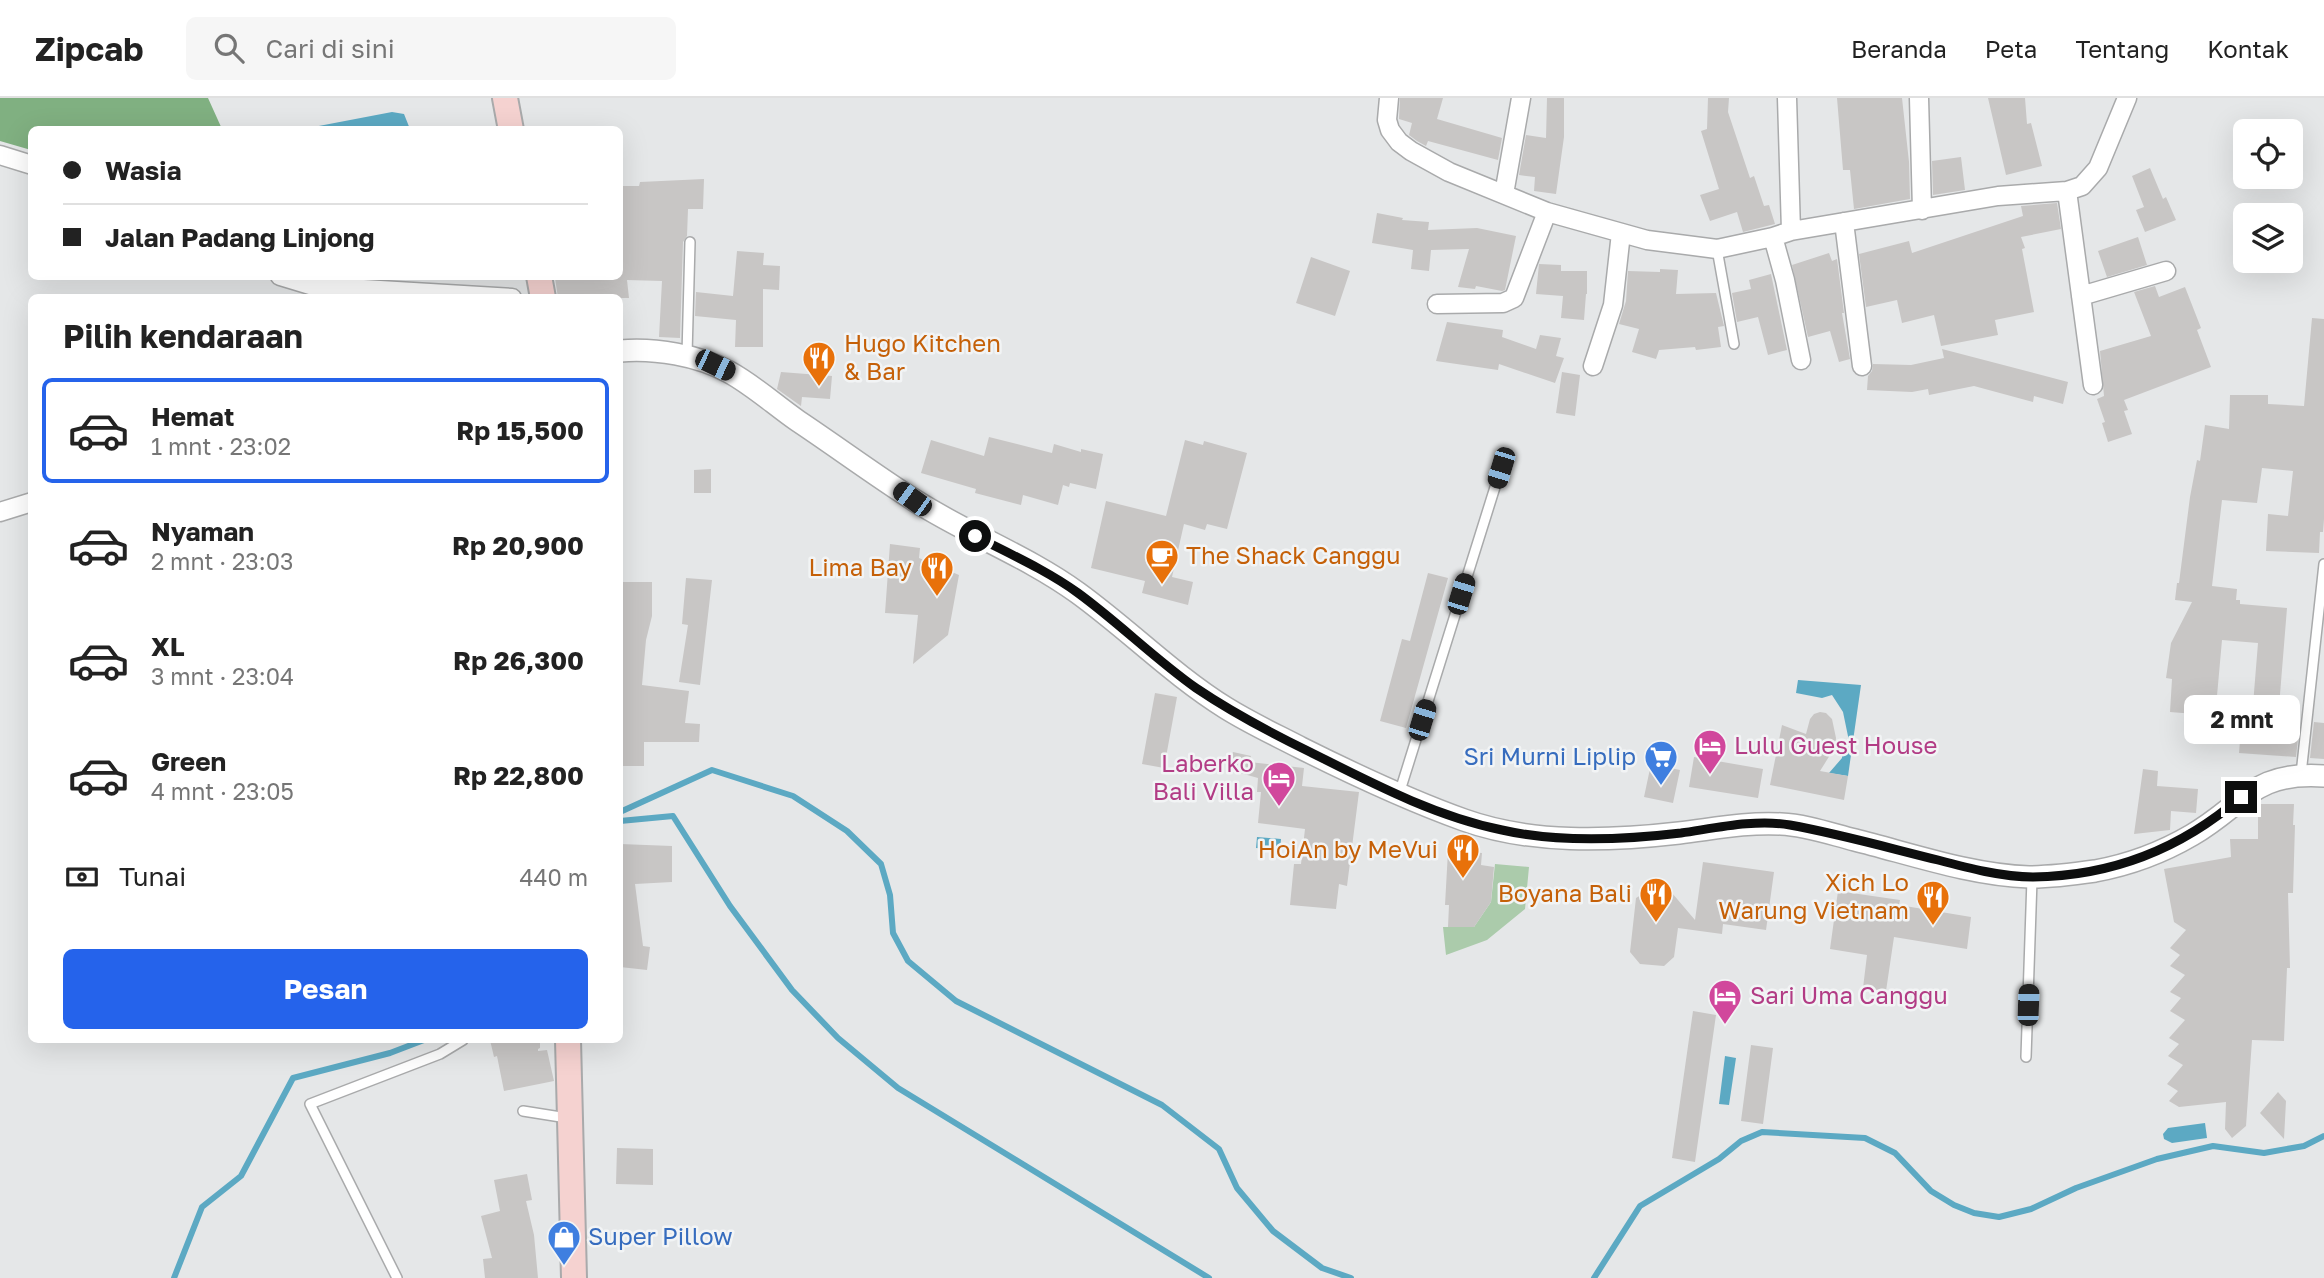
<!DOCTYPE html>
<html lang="id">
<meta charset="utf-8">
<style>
:root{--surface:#fff;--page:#f6f6f6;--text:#222;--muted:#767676;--line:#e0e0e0;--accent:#2563eb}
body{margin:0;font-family:"Golos Text",sans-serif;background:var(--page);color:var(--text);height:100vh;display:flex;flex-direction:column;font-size:26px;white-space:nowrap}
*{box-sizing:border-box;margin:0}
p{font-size:23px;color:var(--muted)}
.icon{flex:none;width:38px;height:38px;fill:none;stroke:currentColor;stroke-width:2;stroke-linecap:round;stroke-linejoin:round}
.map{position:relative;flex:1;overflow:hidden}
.panel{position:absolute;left:28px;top:196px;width:595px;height:749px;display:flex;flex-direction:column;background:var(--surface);border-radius:10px;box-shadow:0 7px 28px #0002}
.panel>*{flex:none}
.hud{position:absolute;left:28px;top:28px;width:595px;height:154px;border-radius:10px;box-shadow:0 7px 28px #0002;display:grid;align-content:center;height:154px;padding:0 35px;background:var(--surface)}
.fabs{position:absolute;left:2233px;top:21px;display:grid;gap:14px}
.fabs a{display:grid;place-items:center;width:70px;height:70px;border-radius:10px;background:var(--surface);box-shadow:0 7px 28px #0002;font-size:35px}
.end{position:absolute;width:32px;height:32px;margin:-16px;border:9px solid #0d0e0e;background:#fff;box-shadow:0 0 0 4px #fff}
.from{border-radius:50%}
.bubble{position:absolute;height:49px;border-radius:10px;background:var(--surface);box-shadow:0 7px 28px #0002;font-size:23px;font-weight:700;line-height:49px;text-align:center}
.car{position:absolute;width:21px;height:42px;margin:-21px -10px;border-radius:9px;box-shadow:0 0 5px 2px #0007;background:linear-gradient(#222 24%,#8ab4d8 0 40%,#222 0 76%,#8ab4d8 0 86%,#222 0)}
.hud b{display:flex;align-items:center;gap:24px;height:66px;font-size:26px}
.hud b+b{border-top:2px solid var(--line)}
.hud i{width:18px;height:18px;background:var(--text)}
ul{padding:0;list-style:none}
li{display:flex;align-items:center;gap:21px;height:105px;margin:0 14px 10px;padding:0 21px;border:4px solid transparent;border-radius:10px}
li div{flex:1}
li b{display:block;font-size:26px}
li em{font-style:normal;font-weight:700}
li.selected{border-color:var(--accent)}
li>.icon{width:63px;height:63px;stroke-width:1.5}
h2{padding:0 35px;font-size:32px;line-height:84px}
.pay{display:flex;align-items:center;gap:18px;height:77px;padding:0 35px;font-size:26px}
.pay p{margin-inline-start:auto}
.cta{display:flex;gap:14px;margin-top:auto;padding:14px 35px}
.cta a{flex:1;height:80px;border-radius:10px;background:var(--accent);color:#fff;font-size:28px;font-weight:700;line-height:80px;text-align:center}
header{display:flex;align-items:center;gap:42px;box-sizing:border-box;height:98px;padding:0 35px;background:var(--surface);border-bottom:2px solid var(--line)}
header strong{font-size:33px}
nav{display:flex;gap:38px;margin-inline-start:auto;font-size:24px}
.search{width:490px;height:63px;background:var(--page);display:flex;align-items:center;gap:18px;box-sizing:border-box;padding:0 24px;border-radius:10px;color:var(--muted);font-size:26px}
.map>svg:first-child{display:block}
</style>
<header>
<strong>Zipcab</strong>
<div class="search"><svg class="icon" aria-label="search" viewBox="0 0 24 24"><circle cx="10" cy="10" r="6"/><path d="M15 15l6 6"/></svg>Cari di sini</div>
<nav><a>Beranda</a><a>Peta</a><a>Tentang</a><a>Kontak</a></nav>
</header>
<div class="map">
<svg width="2324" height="1180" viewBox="0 0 2324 1180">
<rect width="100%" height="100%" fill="#e5e7e8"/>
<path fill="#abcbab" d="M1495,766L1529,769L1525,811L1487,842L1446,857L1443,829H1474L1491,804Z"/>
<path fill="#80b081" d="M0,0H208L222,31L32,32L31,52L0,43Z
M324,179H403L402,180L351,182Z"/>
<path fill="#5ca9c3" d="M392,14L404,16L410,31H303Z
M1798,582L1861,587L1848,678L1829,675L1842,660L1843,643H1849L1843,614L1832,597L1822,600L1796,595Z
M1257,739L1281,741L1280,752L1256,750Z
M1725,958L1736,960L1729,1007L1719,1006Z
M2205,1025L2207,1040L2172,1045L2164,1041L2163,1036L2168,1030Z"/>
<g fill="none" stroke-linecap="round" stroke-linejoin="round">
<path stroke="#5ca9c3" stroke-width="6" d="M620,714L712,672L793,698L847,733L881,766L890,797L893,835L908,863L956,903L1162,1007L1219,1051L1237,1090L1273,1133L1322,1170L1351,1180
M620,723L673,718L730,808L792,892L838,940L898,990L1209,1180
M174,1180L202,1109L241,1078L293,980L390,955L424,942
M1594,1180L1640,1108L1719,1061L1741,1043L1762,1034L1865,1040L1895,1055L1931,1093L1954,1107L1974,1115L1999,1119L2031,1111L2076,1090L2157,1061L2213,1048L2264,1055L2304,1048L2324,1038"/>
</g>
<path fill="#c8c6c5" d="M1400,0H1443L1437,21L1502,40L1498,62L1428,43L1426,48L1417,43L1409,37L1412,25L1399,21Z
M1547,0H1564V39L1556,96L1534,93L1535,79L1519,77L1526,37L1546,40Z
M1708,0H1729L1728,14L1750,80L1754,78L1764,108L1769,107L1775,126L1743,134L1737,114L1710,123L1700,97L1719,91L1701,33L1707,31Z
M1837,0H1902L1909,64L1910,101L1854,111L1850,72H1843Z
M1988,0H2025L2027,26L2031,25L2042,68L2006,77Z
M1961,59L1965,92L1933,97L1932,63Z
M2150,70L2163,101L2166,99L2176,122L2145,134L2136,112L2144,109L2132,78Z
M704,81L703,111H688L687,138L683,144L680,240L659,239L662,183L627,182L629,200H558L555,180L620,178V88H639L640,84Z
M2057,105L2061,131L2021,139L2025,150L2022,151L2034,214L1995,222L1998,237L1941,248L1934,217L1902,225L1897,202L1866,209L1859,156L1909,143L1912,155L2023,118L2021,108Z
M1377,115L1403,120L1402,122L1429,124L1428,132L1477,130L1516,138L1505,192L1502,193L1476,188L1475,191L1458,189L1469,151L1431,152L1429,173L1411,171L1413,152L1372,145Z
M2138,139L2147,167L2107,179L2098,153Z
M737,153L764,155L763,167L780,168L779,192L763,191V249H735L736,222L695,218L696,194L733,198Z
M1829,155L1832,163L1837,161L1844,215H1842L1850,261L1839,264L1830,233L1808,239L1792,167Z
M1311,159L1350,173L1335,218L1296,205Z
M1539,166L1561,167V173H1587V196H1586L1584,222L1561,220L1563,198L1536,196Z
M1660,171L1678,172L1676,196L1716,195L1724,228L1718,229L1721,249L1696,252L1695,249L1659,252L1656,261L1632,254L1639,231L1619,226L1626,203L1628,173L1660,174Z
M1771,176L1787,252L1768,257L1758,219L1737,224L1732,195L1751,191L1749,182Z
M2155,188L2159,199L2185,189L2201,230L2197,232L2211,269L2124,302L2128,312L2124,313L2132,336L2108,344L2102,325L2105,324L2097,301L2104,298L2100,253L2151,238L2134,194Z
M2312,220L2324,221V421L2323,434H2320L2319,455L2266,453L2268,416L2288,418L2293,373L2262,370L2257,405L2222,402L2212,488L2237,491L2236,502H2240V506L2287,510L2278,621L2300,623L2296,659L2239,655L2242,618L2252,619L2258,545L2222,542L2216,609L2196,607L2195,616L2170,614L2172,581L2166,580L2171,545L2192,504L2175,502L2177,485H2179L2190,399L2197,362L2200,363L2205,327L2229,331L2230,297H2268V306L2304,308Z
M1447,224L1503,232L1502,239L1536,251L1540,237L1561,240L1556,258L1564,260L1555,285L1499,266L1498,272L1436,263Z
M1942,251L2068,284L2063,306L2034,298L2033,304L1974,288L1929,297L1928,291L1912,294L1867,292L1868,278L1872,273L1873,266L1911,267L1944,260Z
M781,274L832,278L830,301L802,299L801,308L777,291Z
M1562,274L1580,277L1575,318L1556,315Z
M989,339L1052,355L1054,346L1081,354V351L1103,356L1096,391L1070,385L1069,389L1063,387L1058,407L1023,397L1021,407L975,395L976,391L921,375L931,342L984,358Z
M1185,342L1203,347L1204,343L1247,355L1227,431L1207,426L1205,432L1184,426L1172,479L1193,484L1188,507L1142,495L1145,483L1091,470L1106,403L1166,418Z
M711,371V395H694V372Z
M890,446L920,450L919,460L959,477L948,537L913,566L918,517L885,515Z
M1428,475L1448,480L1406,630L1380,623L1402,541L1410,543Z
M686,480L712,482L700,587L679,584L688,527L682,526Z
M620,484H652V518L646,542L642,587L689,593L685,625L700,626L699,644H644V668H620Z
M1155,595L1177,599L1164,670L1142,666Z
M1820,614L1826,615L1832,621L1836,640L1835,649L1820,673L1848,678L1844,702L1770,687L1782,627L1806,636L1810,621L1814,616Z
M2314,624L2324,625V661L2310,660Z
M1233,654L1251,658L1249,664L1304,670L1302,688L1359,694L1347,788L1339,786L1336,811L1290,807L1294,766H1301L1305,731L1258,725L1261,694H1257L1258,680L1226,671L1228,661H1231Z
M1694,659L1763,671L1758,700L1689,689Z
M1651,666L1680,672L1673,705L1644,699Z
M2143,671L2158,673L2157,688L2198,691L2196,715L2171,713L2170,732L2134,736Z
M2258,706H2294L2293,727H2295L2293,795H2288L2290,870H2287L2284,943L2252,942L2246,1028L2232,1040L2225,1031L2226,1004L2179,1009L2169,1003L2178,993L2167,986L2183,967L2168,958L2179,946L2169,940L2185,922L2170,913L2181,900L2170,894L2185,877L2170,868L2180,857L2170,850L2186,832L2174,824L2164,771L2231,759L2230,741H2258Z
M620,746L672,748V784L635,786L643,848L650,849L647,872L620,869Z
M1448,753L1482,755L1481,767L1494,769L1491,804L1474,829H1448L1449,807H1445Z
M1703,764L1774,774L1766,832L1723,826L1722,836L1678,830L1674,859L1664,868L1640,866L1630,854L1636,800L1649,792L1672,795L1695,822Z
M1838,793L1900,802L1899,807L1971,819L1967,851L1894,839L1886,893L1863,890L1867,857L1830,851Z
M1693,913L1716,917L1695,1064L1672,1060Z
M490,942H540V950L538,951V953L547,952L554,983L504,993L497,958L494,959Z
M1751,947L1773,950L1763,1026L1741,1023Z
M2278,994L2286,1003L2284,1041L2260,1015Z
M617,1050L653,1051V1087L616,1086Z
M527,1076L532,1102L526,1103L534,1137L538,1180H485L483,1161L492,1160L481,1118L500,1113L494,1082Z"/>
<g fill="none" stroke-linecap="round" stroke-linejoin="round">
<defs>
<path id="service" d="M1717,151L1734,246
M687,257L690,144
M2301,676L2324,466
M1399,696L1501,370
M2026,959L2032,781
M523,1013L567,1020
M397,1180L310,1006L440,956L463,942"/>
<path id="minor" d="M1389,0L1387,22L1390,32L1399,44L1411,53L1449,74L1547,114L1647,142L1717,151L1773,139L1791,133L1998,98L2067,93L2082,88L2098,70L2127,0
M1787,0L1791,133
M1919,0L1922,112
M0,57L32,67
M2067,93L2093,287
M1504,96L1521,0
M1844,124L1862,268
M1773,139L1785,182L1801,262
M280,178L313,188L512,200
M2081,198L2166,173
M1437,206L1503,205L1514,200L1547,114
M1593,268L1613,207L1621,135
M0,414L32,404"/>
<path id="tertiary" d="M620,253C655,250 698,257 729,274C753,287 775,307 798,323C837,349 876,378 914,402C967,436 1027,458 1078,495C1129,532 1173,577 1226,610C1250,625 1276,637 1301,650C1355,677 1408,702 1464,722C1531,746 1609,743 1679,735C1713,731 1746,724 1781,726C1806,727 1831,736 1855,742C1911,756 1971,777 2029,779C2050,779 2074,776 2095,773C2128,767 2163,754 2192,737C2245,706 2253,673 2324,678"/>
<path id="secondary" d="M505,0L511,32
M539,178L543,200
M568,942L574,1180"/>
</defs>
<use href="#service" stroke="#a9aaab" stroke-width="12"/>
<use href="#minor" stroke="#a9aaab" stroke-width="21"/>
<use href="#tertiary" stroke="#a9aaab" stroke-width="24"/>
<use href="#secondary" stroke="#a9aaab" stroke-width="28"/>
<use href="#service" stroke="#fff" stroke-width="9"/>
<use href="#minor" stroke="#fff" stroke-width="18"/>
<use href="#tertiary" stroke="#fff" stroke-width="21"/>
<use href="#secondary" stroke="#f5d2d0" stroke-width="24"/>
</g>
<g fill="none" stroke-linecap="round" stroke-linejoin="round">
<path stroke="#0d0e0e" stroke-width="9" d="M975,438C1010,456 1046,472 1078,495C1119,525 1155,561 1196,590C1233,615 1271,635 1310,654C1372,685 1434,718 1502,732C1559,745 1622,742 1681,735C1716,730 1755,721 1790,727C1840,736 1889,750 1938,762C1968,770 2002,779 2033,779C2113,778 2181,751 2241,699"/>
</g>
<defs>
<symbol id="restaurant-pin" viewBox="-11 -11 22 30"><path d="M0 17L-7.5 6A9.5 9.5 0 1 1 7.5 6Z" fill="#e8710a" stroke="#f2f4f5"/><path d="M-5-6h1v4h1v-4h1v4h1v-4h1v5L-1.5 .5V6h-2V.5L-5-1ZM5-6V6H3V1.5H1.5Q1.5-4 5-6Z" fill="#fff"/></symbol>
<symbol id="cafe-pin" viewBox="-11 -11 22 30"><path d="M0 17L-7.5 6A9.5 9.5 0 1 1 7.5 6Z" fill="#e8710a" stroke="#f2f4f5"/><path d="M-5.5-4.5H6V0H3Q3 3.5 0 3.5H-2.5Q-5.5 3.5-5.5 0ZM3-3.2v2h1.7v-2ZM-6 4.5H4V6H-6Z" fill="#fff"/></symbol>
<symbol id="hotel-pin" viewBox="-11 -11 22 30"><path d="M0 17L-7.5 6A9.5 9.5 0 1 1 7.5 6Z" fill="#d1479c" stroke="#f2f4f5"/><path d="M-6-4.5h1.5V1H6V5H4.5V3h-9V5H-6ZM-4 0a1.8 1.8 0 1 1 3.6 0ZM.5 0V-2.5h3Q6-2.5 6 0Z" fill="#fff"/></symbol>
<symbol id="supermarket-pin" viewBox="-11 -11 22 30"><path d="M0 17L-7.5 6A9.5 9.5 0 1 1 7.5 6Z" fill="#3f7fe0" stroke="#f2f4f5"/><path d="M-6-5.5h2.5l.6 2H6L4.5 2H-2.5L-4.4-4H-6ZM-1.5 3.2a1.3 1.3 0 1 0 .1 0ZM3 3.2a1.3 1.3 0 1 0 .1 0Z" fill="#fff"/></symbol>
<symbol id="shop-pin" viewBox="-11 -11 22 30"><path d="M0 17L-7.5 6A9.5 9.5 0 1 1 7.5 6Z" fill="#3f7fe0" stroke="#f2f4f5"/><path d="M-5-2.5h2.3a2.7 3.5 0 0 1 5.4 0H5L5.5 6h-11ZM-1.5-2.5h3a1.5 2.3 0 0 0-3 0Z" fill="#fff"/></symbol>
</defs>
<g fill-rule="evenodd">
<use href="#restaurant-pin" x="800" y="241" width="38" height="52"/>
<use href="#cafe-pin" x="1143" y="439" width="38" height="52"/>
<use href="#restaurant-pin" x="918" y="451" width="38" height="52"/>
<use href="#hotel-pin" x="1691" y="629" width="38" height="52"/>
<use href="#supermarket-pin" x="1642" y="640" width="38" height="52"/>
<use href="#hotel-pin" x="1260" y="661" width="38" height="52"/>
<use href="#restaurant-pin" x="1444" y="733" width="38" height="52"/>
<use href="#restaurant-pin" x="1637" y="777" width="38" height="52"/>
<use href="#restaurant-pin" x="1914" y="780" width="38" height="52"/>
<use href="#hotel-pin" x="1706" y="879" width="38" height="52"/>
<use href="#shop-pin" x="545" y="1120" width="38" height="52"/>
</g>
<g text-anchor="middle" stroke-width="5" stroke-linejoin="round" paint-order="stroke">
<g font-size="24" fill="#c56008" stroke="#f2f4f5" text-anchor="end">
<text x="844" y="254" text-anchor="start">Hugo Kitchen<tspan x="844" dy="28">&amp; Bar</tspan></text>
<text x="1186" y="466" text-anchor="start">The Shack Canggu</text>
<text x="912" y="478">Lima Bay</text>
<text x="1438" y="760">HoiAn by MeVui</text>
<text x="1909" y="793">Xich Lo<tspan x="1909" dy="28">Warung Vietnam</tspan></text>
<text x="1632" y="804">Boyana Bali</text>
</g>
<g font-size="24" fill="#b23c85" stroke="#f2f4f5" text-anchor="start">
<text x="1734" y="656">Lulu Guest House</text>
<text x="1254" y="674" text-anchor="end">Laberko<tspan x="1254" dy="28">Bali Villa</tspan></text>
<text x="1750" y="906">Sari Uma Canggu</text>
</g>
<g font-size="24" fill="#366cbe" stroke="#f2f4f5" text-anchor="end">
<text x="1636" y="667">Sri Murni Liplip</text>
<text x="588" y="1147" text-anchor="start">Super Pillow</text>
</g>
</g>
</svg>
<div class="fabs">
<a><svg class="icon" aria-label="locate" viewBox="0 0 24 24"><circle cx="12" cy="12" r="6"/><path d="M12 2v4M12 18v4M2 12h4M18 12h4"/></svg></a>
<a><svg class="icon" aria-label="layers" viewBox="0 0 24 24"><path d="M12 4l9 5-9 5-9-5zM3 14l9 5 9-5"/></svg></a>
</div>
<i class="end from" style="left:975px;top:438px"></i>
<i class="end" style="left:2241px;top:699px"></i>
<div class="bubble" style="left:2184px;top:597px;width:116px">2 mnt</div>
<i class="car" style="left:715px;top:267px;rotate:116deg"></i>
<i class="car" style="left:1501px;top:370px;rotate:197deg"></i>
<i class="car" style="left:912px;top:401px;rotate:306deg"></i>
<i class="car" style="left:1461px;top:496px;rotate:17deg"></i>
<i class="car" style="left:1422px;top:622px;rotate:17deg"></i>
<i class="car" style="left:2028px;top:907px;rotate:2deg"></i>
<div class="hud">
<b><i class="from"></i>Wasia</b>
<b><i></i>Jalan Padang Linjong</b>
</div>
<section class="panel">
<h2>Pilih kendaraan</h2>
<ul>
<li class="selected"><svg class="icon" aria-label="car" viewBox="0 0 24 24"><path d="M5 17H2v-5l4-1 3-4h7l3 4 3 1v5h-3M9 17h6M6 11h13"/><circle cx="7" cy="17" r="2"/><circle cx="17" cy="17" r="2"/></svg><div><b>Hemat</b><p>1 mnt · 23:02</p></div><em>Rp 15,500</em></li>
<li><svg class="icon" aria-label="car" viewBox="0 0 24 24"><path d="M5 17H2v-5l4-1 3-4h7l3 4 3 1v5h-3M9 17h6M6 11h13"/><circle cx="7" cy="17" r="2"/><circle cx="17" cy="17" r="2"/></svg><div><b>Nyaman</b><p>2 mnt · 23:03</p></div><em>Rp 20,900</em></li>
<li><svg class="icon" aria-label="car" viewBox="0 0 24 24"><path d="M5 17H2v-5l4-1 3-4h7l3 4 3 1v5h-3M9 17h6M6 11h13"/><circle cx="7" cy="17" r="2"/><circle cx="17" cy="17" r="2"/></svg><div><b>XL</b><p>3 mnt · 23:04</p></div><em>Rp 26,300</em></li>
<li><svg class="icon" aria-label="car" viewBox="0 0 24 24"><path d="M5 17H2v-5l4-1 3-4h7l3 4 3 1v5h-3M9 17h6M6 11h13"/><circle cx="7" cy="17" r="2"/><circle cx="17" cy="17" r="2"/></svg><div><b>Green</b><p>4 mnt · 23:05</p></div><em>Rp 22,800</em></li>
</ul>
<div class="pay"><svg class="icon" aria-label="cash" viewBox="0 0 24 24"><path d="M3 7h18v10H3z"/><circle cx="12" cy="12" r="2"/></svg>Tunai<p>440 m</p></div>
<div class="cta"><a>Pesan</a></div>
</section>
</div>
